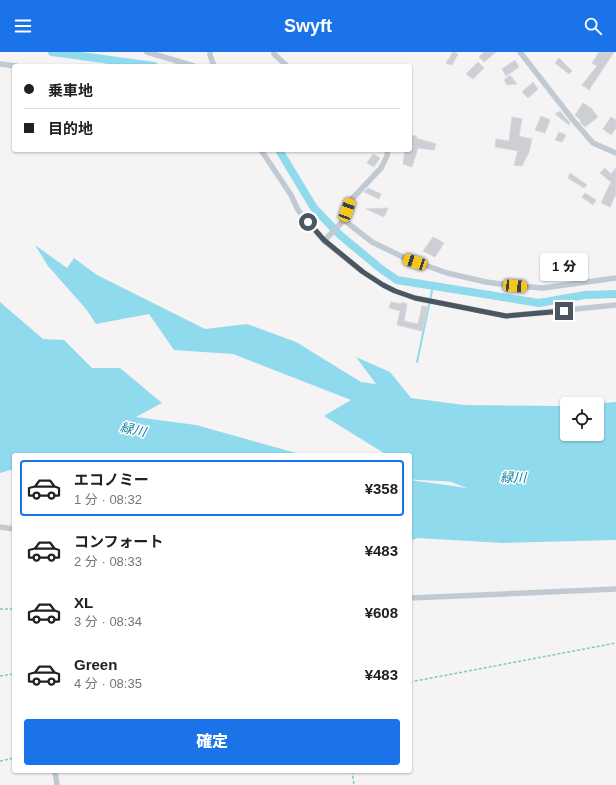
<!DOCTYPE html>
<html lang="ja">
<meta charset="utf-8">
<style>
:root{--surface:#fff;--page:#f6f6f6;--text:#202124;--muted:#757577;--line:#e0e0e0;--accent:#1a73e8}
body{margin:0;font-family:Arial,"Noto Sans JP",sans-serif;background:var(--page);color:var(--text);height:100vh;display:flex;flex-direction:column;font-size:15px;white-space:nowrap}
*{box-sizing:border-box;margin:0}
p{font-size:13px;color:var(--muted)}
.icon{flex:none;width:22px;height:22px;fill:none;stroke:currentColor;stroke-width:2;stroke-linecap:round;stroke-linejoin:round}
.map{position:relative;flex:1;overflow:hidden}
.drawer{position:absolute;left:12px;top:401px;width:400px;height:320px;display:flex;flex-direction:column;background:var(--surface);border-radius:4px;box-shadow:0 1px 3px #0004}
.drawer>*{flex:none}
.top-card{position:absolute;left:12px;top:12px;width:400px;height:88px;border-radius:4px;box-shadow:0 1px 3px #0004;display:grid;align-content:center;height:88px;padding:0 12px;background:var(--surface)}
.buttons{position:absolute;left:560px;top:345px;display:grid;gap:8px}
.buttons a{display:grid;place-items:center;width:44px;height:44px;border-radius:4px;background:var(--surface);box-shadow:0 1px 3px #0004;font-size:20px}
.end{position:absolute;width:18px;height:18px;margin:-9px;border:5px solid #4a5661;background:#fff;box-shadow:0 0 0 2px #fff}
.from{border-radius:50%}
.bubble{position:absolute;height:28px;border-radius:4px;background:var(--surface);box-shadow:0 1px 3px #0004;font-size:13px;font-weight:800;line-height:28px;text-align:center}
.car{position:absolute;width:12px;height:24px;margin:-12px -6px;border-radius:5px;box-shadow:0 0 3px 1px #0007;background:linear-gradient(#f5c518 24%,#345 0 40%,#f5c518 0 76%,#345 0 86%,#f5c518 0)}
.top-card b{display:flex;align-items:center;gap:14px;height:38px;font-size:15px}
.top-card b+b{border-top:1px solid var(--line)}
.top-card i{width:10px;height:10px;background:var(--text)}
ul{padding:7px 0 0;list-style:none}
li{display:flex;align-items:center;gap:12px;height:56px;margin:0 8px 6px;padding:0 4px;border:2px solid transparent;border-radius:4px}
li div{flex:1}
li b{display:block;font-size:15px}
li em{font-style:normal;font-weight:800}
li.on{border-color:var(--accent)}
li>.icon{width:36px;height:36px;stroke-width:1.5}
.button{display:flex;gap:8px;margin-top:auto;padding:8px 12px}
.button a{flex:1;height:46px;border-radius:4px;background:var(--accent);color:#fff;font-size:16px;font-weight:800;line-height:46px;text-align:center}
header{display:flex;justify-content:space-between;align-items:center;height:52px;padding:0 12px;background:var(--accent);color:#fff;font-size:18px;font-weight:800}
.map>svg:first-child{display:block}
</style>
<header><svg class="icon" aria-label="menu" viewBox="0 0 24 24"><path d="M4 6h16M4 12h16M4 18h16"/></svg>Swyft<svg class="icon" aria-label="search" viewBox="0 0 24 24"><circle cx="10" cy="10" r="6"/><path d="M15 15l6 6"/></svg></header>
<div class="map">
<svg width="616" height="733" viewBox="0 0 616 733">
<rect width="100%" height="100%" fill="#f5f3f3"/>
<path fill="#90daee" d="M35,193L67,216L74,206L97,223L205,277L247,272L296,290L361,330L376,332L356,305L390,320L411,346L464,353L567,354V382H597V352H591L616,350V488L503,491L417,486L410,489V428L467,436L410,414V403H387L324,364L351,348L233,302L174,298L149,262L96,272L86,257L48,214Z
M0,250L43,287L64,288L92,316H120L162,351L136,365L196,373L303,403H14V417L0,421Z"/>
<g fill="none" stroke-linecap="round" stroke-linejoin="round">
<path stroke="#90daee" stroke-width="2" d="M417,310L433,234"/>
<path stroke="#90daee" stroke-width="8" d="M52,0L154,14
M279,98L314,156L340,183L381,217L397,228L539,251L585,243L616,242"/>
<path stroke="#90daee" stroke-width="13" d="M410,421L450,423"/>
</g>
<path fill="#cdcfd5" stroke="#d7d9de" d="M453,0L458,2L452,13L446,11Z
M484,0H496L484,10L479,5Z
M599,0H614L589,38L582,33L597,14L592,11Z
M559,6L572,19L569,22L555,11Z
M515,8L519,15L506,24L502,17Z
M478,10L484,16L473,27L466,22Z
M510,23L517,32L507,33L504,28Z
M533,30L538,37L528,46L522,40Z
M583,51L591,56L598,65L585,75L580,70L581,69L575,63Z
M560,59L570,71L569,73L555,62Z
M541,64L550,68L545,81L535,78Z
M512,65L522,67L519,84L532,87L529,100L522,114L514,113L518,99L495,95L496,87L509,89Z
M611,65L616,68V76L611,83L603,77Z
M559,80L566,83L562,90L555,88Z
M410,83L417,84L416,86L436,92L434,98L418,96L412,115L403,112L405,98H410Z
M373,102L380,106L374,115L367,111Z
M605,116L611,122L616,116V142L610,155L601,151L611,130L600,121Z
M570,121L587,133L584,136L568,126Z
M368,136L381,142L379,147L364,140Z
M585,141L596,148L593,153L582,145Z
M388,156L384,165L366,157Z
M433,185L444,191L435,205L423,199Z
M391,250L402,252V250L407,252L404,269L418,272L422,254L428,255L422,279L397,273L400,259L389,256Z"/>
<g fill="none" stroke-linecap="round" stroke-linejoin="round">
<path stroke="#7ad0a6" stroke-width="1.5" stroke-dasharray="3 2" stroke-linecap="butt" d="M0,557H14
M0,624L14,622
M410,630L616,591
M0,709L14,706
M352,719L354,733"/>
<path stroke="#c1cad2" stroke-width="5.5" d="M147,0L194,14
M210,0V3L214,14
M274,0V2L287,14
M520,0L573,68L593,91L616,101
M0,12L16,14
M261,98L291,143L298,158L324,189L363,220L383,233L395,239L415,246L506,264L616,253
M344,168L372,190L405,206L447,221L486,230L515,234L543,236L616,226
M324,189L344,168L350,149L381,116L387,104L388,98
M0,475L14,477
M410,546L616,537
M55,719L57,733"/>
</g>
<g fill="none" stroke-linecap="round" stroke-linejoin="round">
<path stroke="#4a5661" stroke-width="5" d="M308,170L324,188L363,220L383,233L395,239L415,246L506,264L564,259"/>
</g>
<g text-anchor="middle" stroke-width="3" stroke-linejoin="round" paint-order="stroke">
<g font-size="13" font-style="italic" fill="#0c7c9b" stroke="#fff">
<text transform="translate(133 377) rotate(13)" y="5">緑川</text>
<text transform="translate(513 425) rotate(1)" y="5">緑川</text>
</g>
</g>
</svg>
<div class="buttons">
<a><svg class="icon" aria-label="locate" viewBox="0 0 24 24"><circle cx="12" cy="12" r="6"/><path d="M12 2v4M12 18v4M2 12h4M18 12h4"/></svg></a>
</div>
<i class="end from" style="left:308px;top:170px"></i>
<i class="end" style="left:564px;top:259px"></i>
<div class="bubble" style="left:540px;top:201px;width:48px">1 分</div>
<i class="car" style="left:347px;top:158px;rotate:20deg"></i>
<i class="car" style="left:415px;top:210px;rotate:288deg"></i>
<i class="car" style="left:515px;top:234px;rotate:94deg"></i>
<div class="top-card">
<b><i class="from"></i>乗車地</b>
<b><i></i>目的地</b>
</div>
<section class="drawer">
<ul>
<li class="on"><svg class="icon" aria-label="car" viewBox="0 0 24 24"><path d="M5 17H2v-5l4-1 3-4h7l3 4 3 1v5h-3M9 17h6M6 11h13"/><circle cx="7" cy="17" r="2"/><circle cx="17" cy="17" r="2"/></svg><div><b>エコノミー</b><p>1 分 · 08:32</p></div><em>¥358</em></li>
<li><svg class="icon" aria-label="car" viewBox="0 0 24 24"><path d="M5 17H2v-5l4-1 3-4h7l3 4 3 1v5h-3M9 17h6M6 11h13"/><circle cx="7" cy="17" r="2"/><circle cx="17" cy="17" r="2"/></svg><div><b>コンフォート</b><p>2 分 · 08:33</p></div><em>¥483</em></li>
<li><svg class="icon" aria-label="car" viewBox="0 0 24 24"><path d="M5 17H2v-5l4-1 3-4h7l3 4 3 1v5h-3M9 17h6M6 11h13"/><circle cx="7" cy="17" r="2"/><circle cx="17" cy="17" r="2"/></svg><div><b>XL</b><p>3 分 · 08:34</p></div><em>¥608</em></li>
<li><svg class="icon" aria-label="car" viewBox="0 0 24 24"><path d="M5 17H2v-5l4-1 3-4h7l3 4 3 1v5h-3M9 17h6M6 11h13"/><circle cx="7" cy="17" r="2"/><circle cx="17" cy="17" r="2"/></svg><div><b>Green</b><p>4 分 · 08:35</p></div><em>¥483</em></li>
</ul>
<div class="button"><a>確定</a></div>
</section>
</div>
